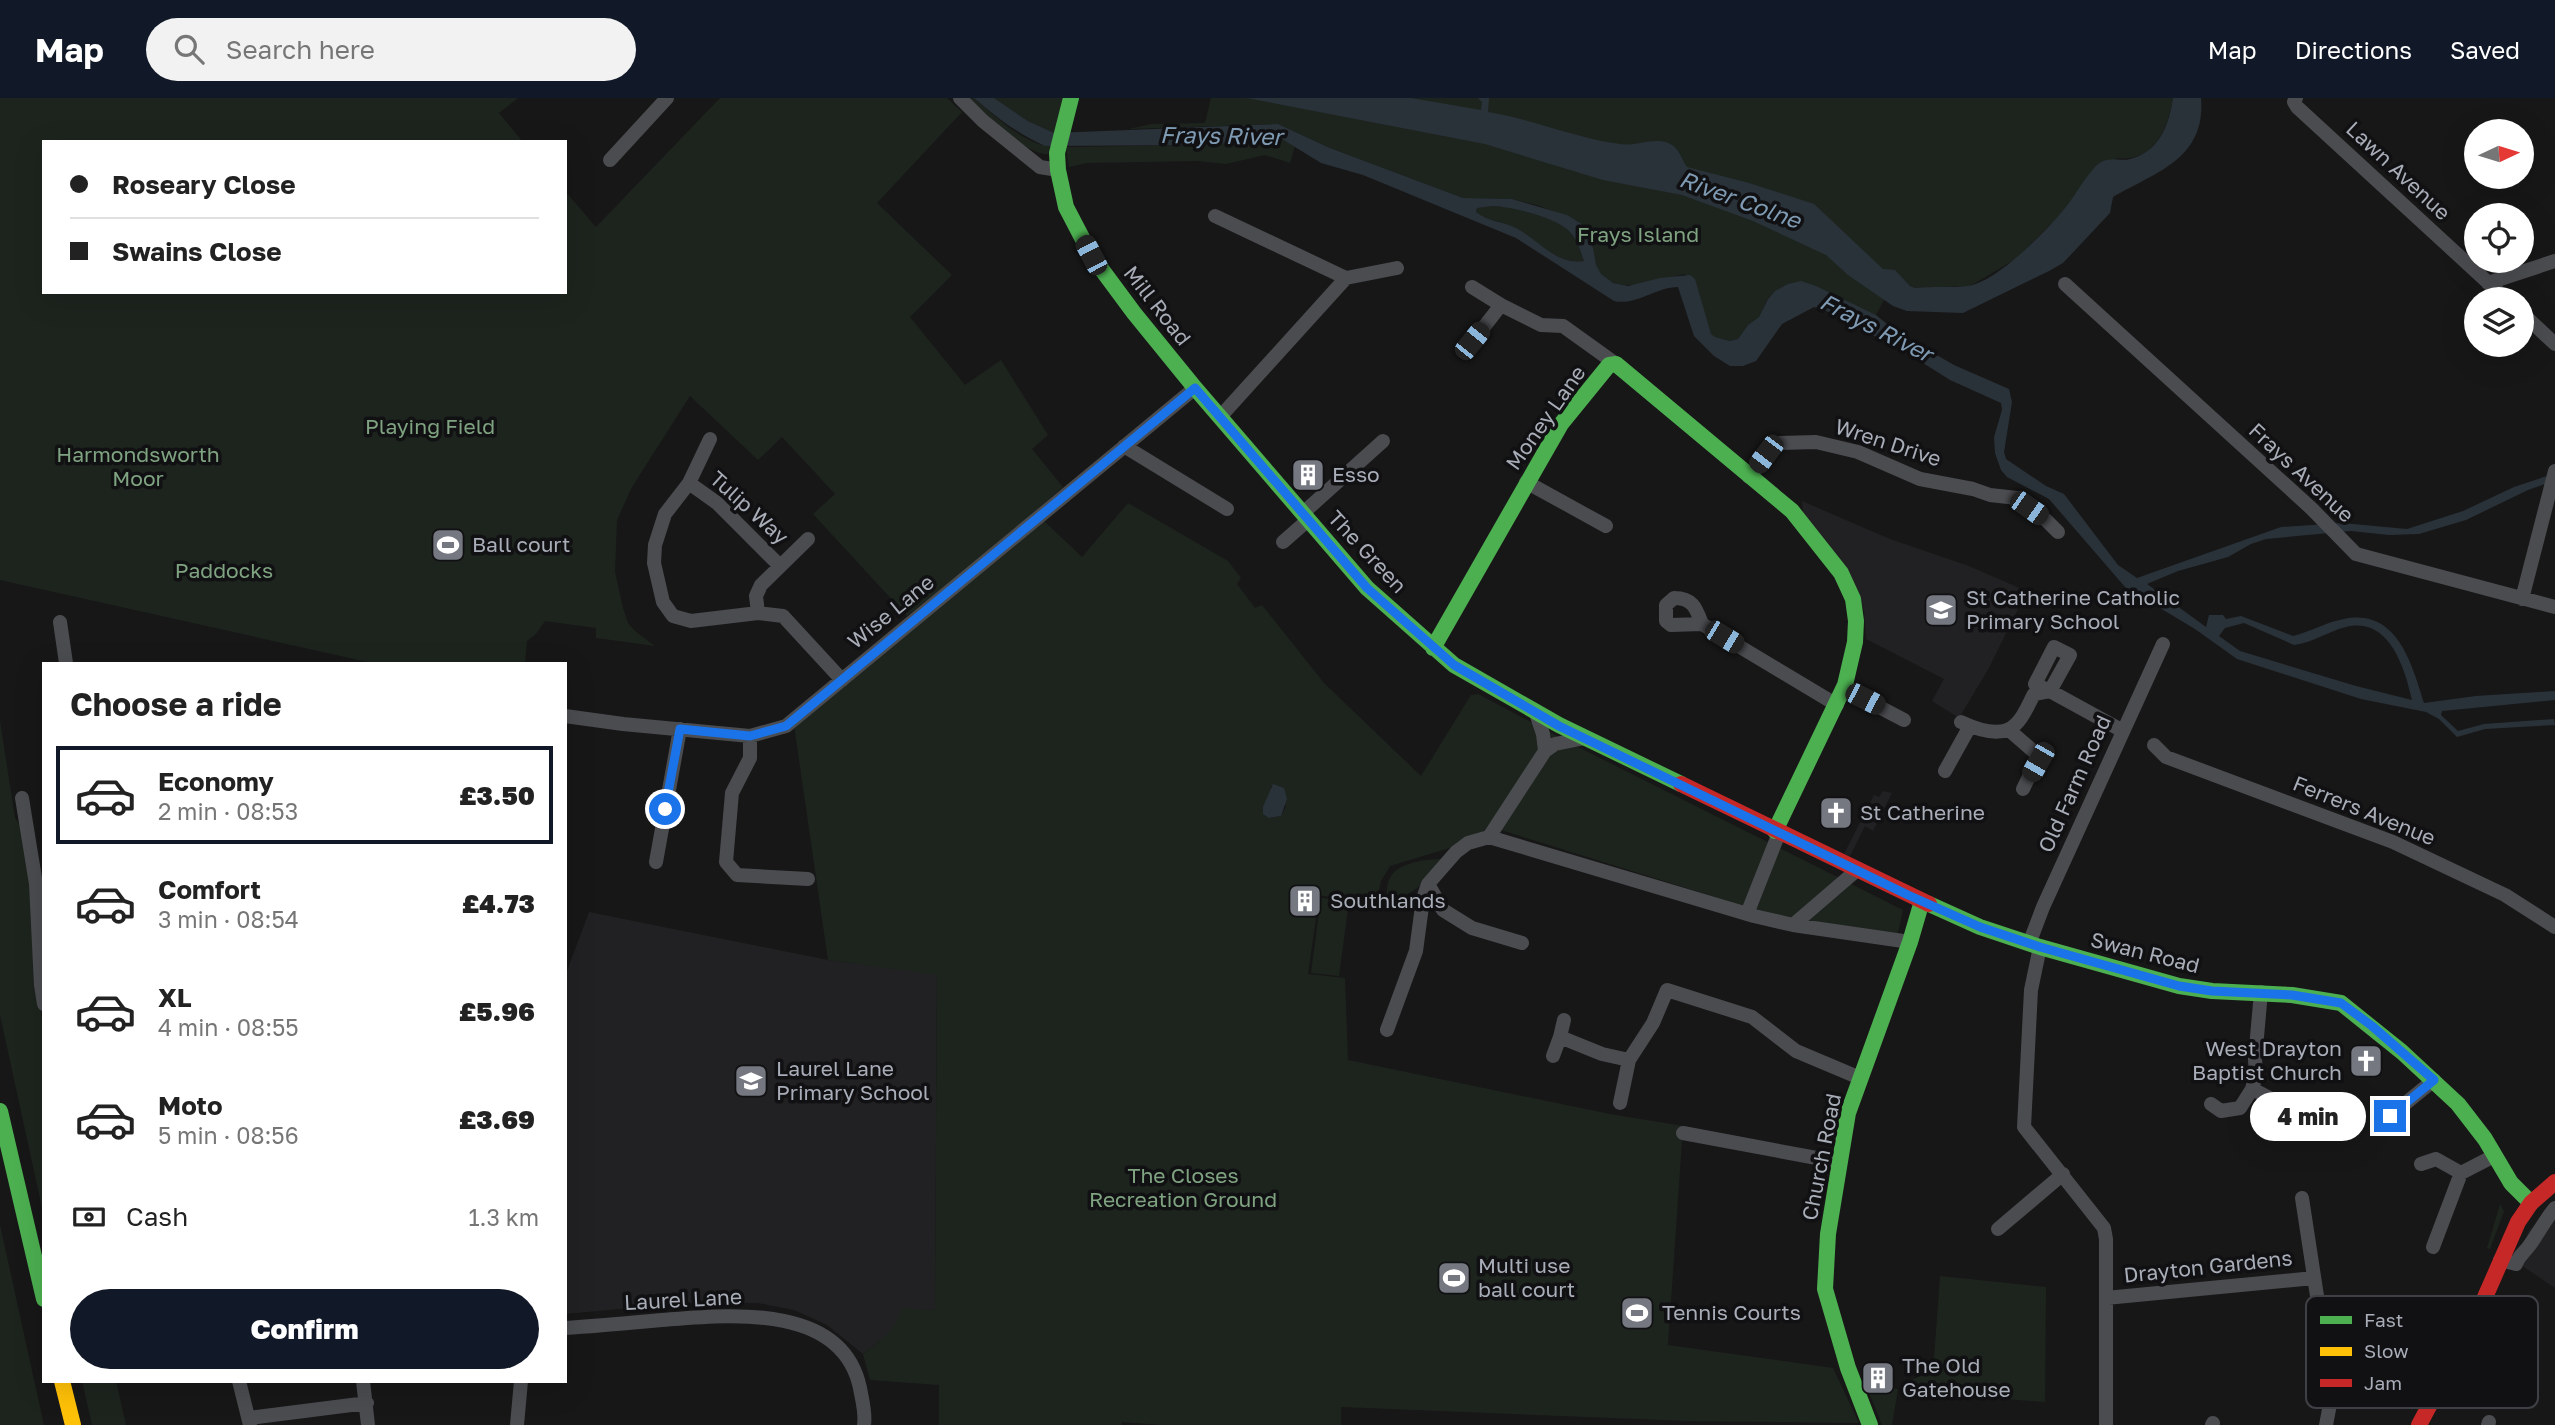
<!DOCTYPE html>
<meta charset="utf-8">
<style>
:root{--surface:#fff;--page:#f2f2f2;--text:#222;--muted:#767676;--line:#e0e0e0;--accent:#111827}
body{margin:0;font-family:"Golos Text",sans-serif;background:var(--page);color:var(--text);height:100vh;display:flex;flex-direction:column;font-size:26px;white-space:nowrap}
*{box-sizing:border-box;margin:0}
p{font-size:23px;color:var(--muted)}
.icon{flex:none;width:38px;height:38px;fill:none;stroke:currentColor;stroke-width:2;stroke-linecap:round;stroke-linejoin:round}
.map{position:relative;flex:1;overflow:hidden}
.sheet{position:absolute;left:42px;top:564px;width:525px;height:721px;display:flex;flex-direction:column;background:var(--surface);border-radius:0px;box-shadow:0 7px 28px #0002}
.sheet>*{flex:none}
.top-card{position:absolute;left:42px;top:42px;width:525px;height:154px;border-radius:0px;box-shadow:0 7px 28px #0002;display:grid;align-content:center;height:154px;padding:0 28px;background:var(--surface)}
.needle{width:46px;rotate:86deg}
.controls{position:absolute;left:2464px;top:21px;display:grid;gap:14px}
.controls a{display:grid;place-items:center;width:70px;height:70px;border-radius:50%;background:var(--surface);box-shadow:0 7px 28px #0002;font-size:35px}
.end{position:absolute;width:32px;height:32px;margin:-16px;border:9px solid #1a73e8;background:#fff;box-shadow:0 0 0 4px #fff}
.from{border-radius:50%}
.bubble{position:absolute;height:49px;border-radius:24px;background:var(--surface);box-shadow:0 7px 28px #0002;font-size:23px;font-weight:800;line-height:49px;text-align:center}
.car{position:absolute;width:21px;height:42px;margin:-21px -10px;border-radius:9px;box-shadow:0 0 5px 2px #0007;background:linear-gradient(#222 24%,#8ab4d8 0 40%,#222 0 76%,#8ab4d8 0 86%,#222 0)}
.top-card b{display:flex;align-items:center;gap:24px;height:66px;font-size:26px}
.top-card b+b{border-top:2px solid var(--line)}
.top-card i{width:18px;height:18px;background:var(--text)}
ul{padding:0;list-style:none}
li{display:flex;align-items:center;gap:21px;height:98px;margin:0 14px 10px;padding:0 14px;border:4px solid transparent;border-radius:0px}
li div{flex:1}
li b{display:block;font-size:26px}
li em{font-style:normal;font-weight:800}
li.active{border-color:var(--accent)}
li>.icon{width:63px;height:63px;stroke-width:1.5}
h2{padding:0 28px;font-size:32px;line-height:84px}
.pay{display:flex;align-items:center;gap:18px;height:77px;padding:0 28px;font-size:26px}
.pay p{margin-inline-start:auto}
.cta{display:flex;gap:14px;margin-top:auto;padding:14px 28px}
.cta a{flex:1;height:80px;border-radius:42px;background:var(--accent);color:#fff;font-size:28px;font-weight:800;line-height:80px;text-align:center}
header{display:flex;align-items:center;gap:42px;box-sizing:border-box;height:98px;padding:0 35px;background:var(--accent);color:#fff}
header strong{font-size:33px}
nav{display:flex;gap:38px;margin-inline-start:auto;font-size:24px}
.search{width:490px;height:63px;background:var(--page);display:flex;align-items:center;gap:18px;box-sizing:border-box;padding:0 24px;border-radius:38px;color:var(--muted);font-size:26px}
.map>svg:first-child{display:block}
</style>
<header>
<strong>Map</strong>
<div class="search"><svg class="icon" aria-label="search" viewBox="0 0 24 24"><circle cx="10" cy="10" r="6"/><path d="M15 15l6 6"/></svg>Search here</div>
<nav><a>Map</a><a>Directions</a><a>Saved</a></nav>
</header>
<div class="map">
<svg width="2555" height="1327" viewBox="0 0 2555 1327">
<rect width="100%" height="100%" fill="#171717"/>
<path fill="#212123" d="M1802,403L1890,441L1969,468L2024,492L2016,509L2018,511L1989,570L1959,620L1932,603L1944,581L1866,541L1864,513L1858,493L1803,416Z
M1883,693L1892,695L1873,733L1865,728L1850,758L1844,756L1874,697L1879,699Z
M589,814L828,862L937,876L935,1212L902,1211L898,1224L891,1234L863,1256L827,1227L794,1212L758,1205H686L565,1216V878Z
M2555,1105V1190L2515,1163L2529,1133Z"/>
<path fill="#1d241e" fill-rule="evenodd" d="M0,0H518L499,15L523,44H44V194H565V93L596,129L720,0H947L962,14L877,105L952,177L910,219L965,287L1001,262L1048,337L1032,351L1063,389L980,461L907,518L813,416L835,396L782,339L758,362L690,298L632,389L617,422L615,474L623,510L628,525L635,533L655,548L596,540V530L545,523L536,536L527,543L525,565H372L0,482Z
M968,0H974C993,16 1024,47 1050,48L1048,56C1027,58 985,15 968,0Z
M994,0H1066L1054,35L1028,23Z
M1211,0H2173C2168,30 2154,65 2117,60L2016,161L1970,188L1915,190L1910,188L1898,176L1876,217L1853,207L1775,193L1768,200L1759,219L1748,227L1738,241L1730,243L1715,239L1711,236L1702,209L1685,176C1658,181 1610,202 1596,168C1590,152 1591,136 1578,123L1537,107L1512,101L1463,100L1330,50L1278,26L1128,31L1152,26L1205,25Z
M1258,41H1282L1295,48L1290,65L1265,57L1226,66L1198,63L1087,65L1069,69L1066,49L1201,47Z
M1493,108C1512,109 1556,119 1569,133C1577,141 1580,153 1584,163C1553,167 1533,137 1506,126C1496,122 1486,122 1476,115L1477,110Z
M1128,405L1228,463L1241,480L1237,486L1255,510L1262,507L1324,585L1421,678L1471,597L1478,596L1576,648L1903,812L1898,835L1847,831L1766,815L1498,731L1453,749L1390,768L1381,783L1376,805L1294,794L1290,810L1291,817L1316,820L1308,876L1345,880L1348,962L1610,1016L1683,1028L1668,1247L1833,1270L1859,1325L1687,1323L1341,1309V1327H1161L1122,1324L1121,1327H939V1287L870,1282L863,1256C880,1243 896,1232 902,1210L935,1212L937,877L828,862L794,627L1043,422L1082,459ZM1271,688L1286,708L1281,718L1269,720Z
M0,623L15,720L25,734L44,943L42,944L44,954V1119L0,917Z
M1440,761L1442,762C1430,778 1410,806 1387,796C1385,766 1417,762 1440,761Z
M1321,800L1349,803L1339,878L1311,875Z
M2500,1106L2504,1113L2490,1151L2487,1150Z
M0,1127L44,1327H0Z
M1940,1178L2046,1189L2045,1304L1905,1293L1906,1283L1917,1280L1934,1260Z
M82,1283H116L126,1327H92Z
M1867,1290L1898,1291L1892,1327H1882Z"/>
<path fill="#2a3239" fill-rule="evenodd" d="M974,0H994L1028,23L1054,35L1278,26L1330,50L1463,100L1512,101L1567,117L1582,126L1593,150L1596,167L1601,176L1613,185L1628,188L1660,180L1690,177L1695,181L1711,236L1715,239L1730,243L1738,241L1748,227L1759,219L1768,201L1775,193L1788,186L1801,183L1816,188L1876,217L1898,235L1954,267L2009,291L2012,304L2004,354L2006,361L2046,388L2064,396L2118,467L2137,480L2281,429L2342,425L2407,431L2463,413L2514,389L2547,378L2545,386L2528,392L2466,422L2419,436L2389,437L2351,433L2266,441L2251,446L2228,459L2178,473L2147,486L2206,529L2209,517H2223L2226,521L2241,518L2293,538C2310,534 2326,524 2344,521C2397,510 2412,566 2424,605L2476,598L2555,593V602L2442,613L2441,617L2458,633L2484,626L2554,621L2555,627L2485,631L2457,639L2439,621L2426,614L2361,601L2237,561L2195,531L2125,489L2049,401L2007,379L2001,372L1995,355L1994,339L2002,312L2001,305L1950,282L1893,246L1844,225L1829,214L1814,209L1782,226L1756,263L1743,268H1730L1714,258L1694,238L1678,189C1656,189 1636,208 1614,203L1516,140L1363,77L1321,65L1282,41L1201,47L1045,48C1018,36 997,20 974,0ZM1493,108C1512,109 1555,119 1569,133C1577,141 1580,152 1584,163C1555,167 1539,142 1516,130C1503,123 1488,124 1476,114L1477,110ZM2244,525L2294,547C2312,545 2329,533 2346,529C2389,518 2405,570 2412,602L2356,588L2240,553L2219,538L2225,530Z
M1247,0H1411L1481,12L1482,4L1478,0H1489L1488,14C1532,21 1575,40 1620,46C1635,49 1653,39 1668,45C1680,50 1680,59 1687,69L1749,85L1814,106L1883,171L1895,172L1910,188L1915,190C1933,188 1951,190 1968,188C1996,184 2042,137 2060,116C2073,102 2082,83 2095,69C2107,57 2116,64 2130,61C2159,54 2169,27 2173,0H2201C2206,61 2156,74 2113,99L2110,115L2063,165L2049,173L1963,215L1907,213L1893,208L1848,177L1826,157L1753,123L1682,97L1603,82L1485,46Z
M1273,686L1284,690L1287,701L1281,718L1269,720L1263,716V709Z"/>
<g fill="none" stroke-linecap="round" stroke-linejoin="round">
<path stroke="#4b4c50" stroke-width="14" d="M960,0L983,23L1040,69L1058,72
M2296,0L2294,4L2297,9L2506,201
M610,62L667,0
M1215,118L1346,180L1220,319
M1346,180L1397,170
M2488,185L2555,163
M2065,186L2312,411L2356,456L2555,509
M1472,189L1501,207L1541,227L1563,228L1616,266
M2522,215L2555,246
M1473,243L1501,207
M710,341L689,385L665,416L655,447L654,465L663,504L673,518L691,523L758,515L783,518L842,582
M1124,348L1227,411
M1749,379L1766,357L1780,345L1816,344L1858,354L1920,381L1973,391L1990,397L2017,400L2046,422L2058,434
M1526,384L1606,428
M689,385L717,405L779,467
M1303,415L1383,343
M1283,444L1308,422
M2522,501L2555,373
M758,515L756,498L761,487L808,441
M60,524L66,565
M1702,526C1696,510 1693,500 1674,500L1666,507V523L1671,527L1702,526L1837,607
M2054,549L2070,557L2050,593L2035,586Z
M1845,591L1904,622
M1536,615L1543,636L1545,653
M565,618L623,626L750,638L786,628L1195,290
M1961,624C1976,631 2002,641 2016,626C2024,619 2029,605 2034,596L2050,593L2123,633
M2009,632L2039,658L2023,691
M750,638V660L732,695L726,764L737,777L808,781
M2154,647L2166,659L2393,744L2505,797L2555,829
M1945,673L1970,628
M22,700L36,786L41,887
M1489,739L1754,818L1793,827L1910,844
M656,764L680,631
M1428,786L1443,812L1472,830L1522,845
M1747,816L1779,735
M1793,827L1857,772
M2029,846L2043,809L2163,546
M2040,849L2031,892L2024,1029L2104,1130L2106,1141V1326
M44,886L41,887L44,906
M2261,894L2255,961L2256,977L2252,991C2281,1005 2280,1006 2290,1036
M1564,922L1560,939L1602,956L1629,962L1653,925L1667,892L1752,919L1796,953L1860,980
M1387,932L1416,853L1423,801L1428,786L1456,754L1468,745L1489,739L1545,653L1555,646L1585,640
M1553,958L1560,939
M1620,1005L1629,962
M2211,1006L2221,1013L2240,1010L2252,991
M2390,1018L2434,982
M1683,1035L1838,1064
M2421,1066L2436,1061L2461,1075
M2302,1100L2332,1296L2326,1327
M1998,1131L2063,1076
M2433,1149L2461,1075L2494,1058
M2500,1162L2516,1166C2519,1157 2524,1155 2529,1148C2538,1136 2545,1122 2555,1110
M2106,1200L2314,1180
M565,1230C597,1228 629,1225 662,1222C727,1217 842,1204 860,1290C862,1302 866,1315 864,1327
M239,1283L250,1327
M363,1283L368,1327
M2332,1296L2408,1299L2430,1308
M249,1320L367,1305
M517,1327L521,1283
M2212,1327L2213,1325
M2488,1327L2489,1324"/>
<path stroke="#4caf50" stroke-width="16" d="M1071,0L1057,55L1058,72L1066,109L1091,157L1134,215L1195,290L1367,490L1454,567L1559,627L1681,686
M1433,550L1561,326L1609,267L1616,266L1792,413L1841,475L1853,501L1856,523L1855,544L1845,587L1775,733
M1929,806L1980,829L2040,849L2179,888L2212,893L2292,897L2341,905L2402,954L2458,1006L2485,1041L2511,1085L2531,1105
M0,1013L44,1201
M1870,1327L1848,1270L1825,1191L1828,1136L1848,1015L1910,844L1922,803"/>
<path stroke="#ffc107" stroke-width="16" d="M62,1283L73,1327"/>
<path stroke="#c62828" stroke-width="16" d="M1681,686L1929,806
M2419,1327L2475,1222L2518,1124L2531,1105L2555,1084"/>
</g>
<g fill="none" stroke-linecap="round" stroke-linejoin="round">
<path stroke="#1a73e8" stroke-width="9" d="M665,711L680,631L750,638L786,628L1195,290L1367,490L1454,567L1559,628L1908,797L1980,829L2040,849L2179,888L2212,893L2292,897L2341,905L2372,928L2434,982L2390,1018"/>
</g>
<defs>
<symbol id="building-square" viewBox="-11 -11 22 22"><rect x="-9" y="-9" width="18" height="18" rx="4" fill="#757880" stroke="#111113"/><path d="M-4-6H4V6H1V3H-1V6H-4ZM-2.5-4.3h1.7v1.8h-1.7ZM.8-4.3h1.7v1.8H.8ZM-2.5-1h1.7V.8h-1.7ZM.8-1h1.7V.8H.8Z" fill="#fff"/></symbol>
<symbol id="stadium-square" viewBox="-11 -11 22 22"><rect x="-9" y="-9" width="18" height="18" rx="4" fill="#757880" stroke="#111113"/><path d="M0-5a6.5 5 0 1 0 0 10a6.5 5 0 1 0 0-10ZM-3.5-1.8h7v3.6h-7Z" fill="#fff"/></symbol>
<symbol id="school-square" viewBox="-11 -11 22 22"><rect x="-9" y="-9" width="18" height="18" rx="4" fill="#757880" stroke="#111113"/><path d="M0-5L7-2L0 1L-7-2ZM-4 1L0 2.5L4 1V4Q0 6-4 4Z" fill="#fff"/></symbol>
<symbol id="church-square" viewBox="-11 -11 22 22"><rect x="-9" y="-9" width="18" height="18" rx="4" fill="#757880" stroke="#111113"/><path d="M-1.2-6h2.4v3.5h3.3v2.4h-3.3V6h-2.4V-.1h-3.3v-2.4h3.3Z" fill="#fff"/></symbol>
</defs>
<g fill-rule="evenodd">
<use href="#building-square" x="1289" y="358" width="38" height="38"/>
<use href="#stadium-square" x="429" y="428" width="38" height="38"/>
<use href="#school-square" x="1922" y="493" width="38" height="38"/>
<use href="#church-square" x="1817" y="696" width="38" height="38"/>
<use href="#building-square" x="1286" y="784" width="38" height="38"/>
<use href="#church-square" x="2347" y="944" width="38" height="38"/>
<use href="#school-square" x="732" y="964" width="38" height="38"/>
<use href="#stadium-square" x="1435" y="1161" width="38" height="38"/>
<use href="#stadium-square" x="1618" y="1196" width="38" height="38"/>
<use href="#building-square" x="1859" y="1261" width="38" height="38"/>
</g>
<g text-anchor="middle" stroke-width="7" stroke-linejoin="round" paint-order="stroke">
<g font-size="21" fill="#a8adb8" stroke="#111113">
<text transform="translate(2398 73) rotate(43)" y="7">Lawn Avenue</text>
<text transform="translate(1157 208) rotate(52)" y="7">Mill Road</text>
<text transform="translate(1546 320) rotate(-55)" y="7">Money Lane</text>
<text transform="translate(1888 345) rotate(18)" y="7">Wren Drive</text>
<text transform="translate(2301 375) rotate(43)" y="7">Frays Avenue</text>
<text transform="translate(749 410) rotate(42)" y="7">Tulip Way</text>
<text transform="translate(1367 454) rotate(47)" y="7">The Green</text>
<text transform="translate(891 514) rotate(-39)" y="7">Wise Lane</text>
<text transform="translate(2075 686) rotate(-66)" y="7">Old Farm Road</text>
<text transform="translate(2364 713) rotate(22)" y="7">Ferrers Avenue</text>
<text transform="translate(2145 855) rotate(14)" y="7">Swan Road</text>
<text transform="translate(1822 1059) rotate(-79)" y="7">Church Road</text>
<text transform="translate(2208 1169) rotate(-6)" y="7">Drayton Gardens</text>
<text transform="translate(683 1202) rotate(-3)" y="7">Laurel Lane</text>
</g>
<g font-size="21" fill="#7fa381" stroke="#111113">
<text x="1638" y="144">Frays Island</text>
<text x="430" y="336">Playing Field</text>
<text x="138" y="364">Harmondsworth<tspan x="138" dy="24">Moor</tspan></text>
<text x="224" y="480">Paddocks</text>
<text x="1183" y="1085">The Closes<tspan x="1183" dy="24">Recreation Ground</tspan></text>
</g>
<g font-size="21" fill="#a8adb8" stroke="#111113" text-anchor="start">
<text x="1332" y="384">Esso</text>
<text x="472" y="454">Ball court</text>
<text x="1966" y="507">St Catherine Catholic<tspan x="1966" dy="24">Primary School</tspan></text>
<text x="1860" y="722">St Catherine</text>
<text x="1330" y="810">Southlands</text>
<text x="2342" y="958" text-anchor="end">West Drayton<tspan x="2342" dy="24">Baptist Church</tspan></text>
<text x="776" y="978">Laurel Lane<tspan x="776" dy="24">Primary School</tspan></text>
<text x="1478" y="1175">Multi use<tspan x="1478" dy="24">ball court</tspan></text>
<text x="1662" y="1222">Tennis Courts</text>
<text x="1902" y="1275">The Old<tspan x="1902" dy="24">Gatehouse</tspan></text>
</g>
<g font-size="23" font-style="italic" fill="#7f9bb3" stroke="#111113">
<text transform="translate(1221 38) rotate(1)" y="8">Frays River</text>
<text transform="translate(1740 102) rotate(20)" y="8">River Colne</text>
<text transform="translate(1876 230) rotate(27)" y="8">Frays River</text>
</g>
</g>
<rect x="2306" y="1198" width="232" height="112" rx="10" fill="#111113" stroke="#3e4045" stroke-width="2"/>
<rect x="2320" y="1218" width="32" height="8" fill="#4caf50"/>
<rect x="2320" y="1249" width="32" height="9" fill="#ffc107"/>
<rect x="2320" y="1281" width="32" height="8" fill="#c62828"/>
<g font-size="19" fill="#a8adb8">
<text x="2364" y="1229">Fast</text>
<text x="2364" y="1260">Slow</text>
<text x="2364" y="1292">Jam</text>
</g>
</svg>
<div class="controls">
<a><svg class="needle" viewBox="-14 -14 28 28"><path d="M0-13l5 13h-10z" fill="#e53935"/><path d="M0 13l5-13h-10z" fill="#767676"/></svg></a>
<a><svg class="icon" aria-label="locate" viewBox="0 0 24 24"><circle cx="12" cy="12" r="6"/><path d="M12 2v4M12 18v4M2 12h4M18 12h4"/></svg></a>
<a><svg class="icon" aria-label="layers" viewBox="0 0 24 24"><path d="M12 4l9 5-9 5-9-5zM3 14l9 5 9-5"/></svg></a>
</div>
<i class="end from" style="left:665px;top:711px"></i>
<i class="end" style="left:2390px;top:1018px"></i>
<div class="bubble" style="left:2250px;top:994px;width:116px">4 min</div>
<i class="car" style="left:1091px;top:157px;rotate:332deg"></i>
<i class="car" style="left:1472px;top:243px;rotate:39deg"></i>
<i class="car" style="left:1766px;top:356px;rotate:217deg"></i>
<i class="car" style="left:2029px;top:410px;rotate:125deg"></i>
<i class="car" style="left:1724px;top:539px;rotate:121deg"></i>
<i class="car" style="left:1865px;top:601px;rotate:117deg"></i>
<i class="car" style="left:2038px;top:664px;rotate:210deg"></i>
<div class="top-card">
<b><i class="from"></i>Roseary Close</b>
<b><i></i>Swains Close</b>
</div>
<section class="sheet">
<h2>Choose a ride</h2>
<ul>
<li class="active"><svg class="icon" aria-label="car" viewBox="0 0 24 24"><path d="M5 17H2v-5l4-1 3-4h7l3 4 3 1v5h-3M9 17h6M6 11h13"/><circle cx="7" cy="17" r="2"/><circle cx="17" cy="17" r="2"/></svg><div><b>Economy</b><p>2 min · 08:53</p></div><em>£3.50</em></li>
<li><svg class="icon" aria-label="car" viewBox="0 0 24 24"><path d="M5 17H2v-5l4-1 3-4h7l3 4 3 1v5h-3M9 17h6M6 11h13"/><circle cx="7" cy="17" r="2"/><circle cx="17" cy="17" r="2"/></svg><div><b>Comfort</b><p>3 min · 08:54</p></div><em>£4.73</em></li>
<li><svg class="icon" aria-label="car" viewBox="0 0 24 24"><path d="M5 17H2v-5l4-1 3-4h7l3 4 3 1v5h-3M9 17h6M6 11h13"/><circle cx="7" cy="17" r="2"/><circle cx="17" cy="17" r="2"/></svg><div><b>XL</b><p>4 min · 08:55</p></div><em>£5.96</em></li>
<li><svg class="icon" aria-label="car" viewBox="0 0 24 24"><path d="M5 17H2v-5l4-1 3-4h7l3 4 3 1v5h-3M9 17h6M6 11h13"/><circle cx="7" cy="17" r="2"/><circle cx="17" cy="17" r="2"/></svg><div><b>Moto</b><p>5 min · 08:56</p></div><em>£3.69</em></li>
</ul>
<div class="pay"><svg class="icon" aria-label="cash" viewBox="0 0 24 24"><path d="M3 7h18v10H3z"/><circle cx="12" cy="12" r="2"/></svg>Cash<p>1.3 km</p></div>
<div class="cta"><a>Confirm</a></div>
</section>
</div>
